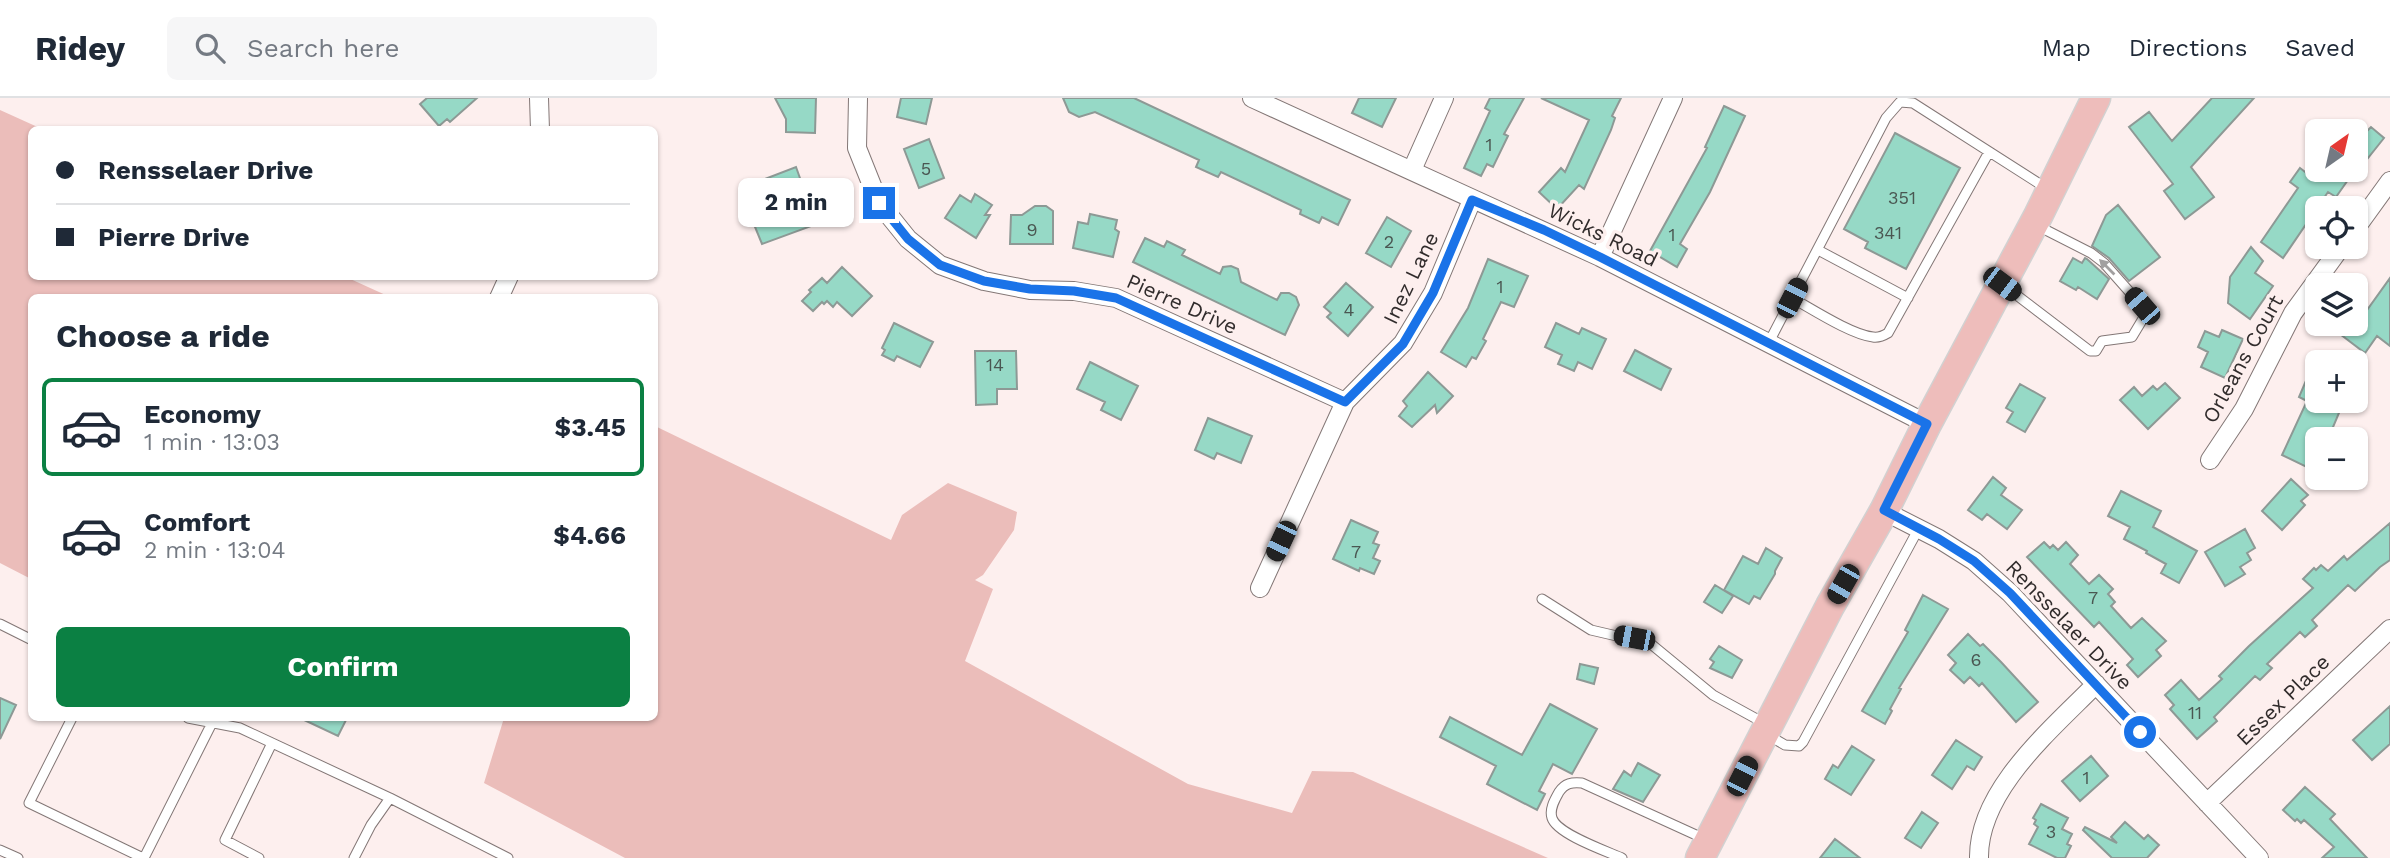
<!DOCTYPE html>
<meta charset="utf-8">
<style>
:root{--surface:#fff;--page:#f6f6f7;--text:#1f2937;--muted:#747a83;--line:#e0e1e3;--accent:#0b8043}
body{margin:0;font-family:"Work Sans",sans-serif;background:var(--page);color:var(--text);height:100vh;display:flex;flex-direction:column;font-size:26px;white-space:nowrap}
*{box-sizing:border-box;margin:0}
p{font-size:23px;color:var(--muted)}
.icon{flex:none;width:38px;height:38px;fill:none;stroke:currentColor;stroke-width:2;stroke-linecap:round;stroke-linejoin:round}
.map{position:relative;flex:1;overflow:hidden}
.side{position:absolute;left:28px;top:196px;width:630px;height:427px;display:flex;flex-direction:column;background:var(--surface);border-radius:10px;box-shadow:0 2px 5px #0004}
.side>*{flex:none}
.guide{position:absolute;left:28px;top:28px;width:630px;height:154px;border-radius:10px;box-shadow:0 2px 5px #0004;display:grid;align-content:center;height:154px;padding:0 28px;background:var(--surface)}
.needle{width:46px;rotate:34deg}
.tools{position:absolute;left:2305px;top:21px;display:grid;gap:14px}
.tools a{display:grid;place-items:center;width:63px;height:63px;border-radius:10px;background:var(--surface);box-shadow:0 2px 5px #0004;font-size:35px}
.end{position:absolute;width:32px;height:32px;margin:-16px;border:9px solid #1a73e8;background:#fff;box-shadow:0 0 0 4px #fff}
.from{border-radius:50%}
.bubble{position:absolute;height:49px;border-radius:10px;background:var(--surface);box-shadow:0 2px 5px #0004;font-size:23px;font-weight:700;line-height:49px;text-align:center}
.car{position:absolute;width:21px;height:42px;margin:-21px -10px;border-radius:9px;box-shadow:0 0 5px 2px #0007;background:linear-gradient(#222 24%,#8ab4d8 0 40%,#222 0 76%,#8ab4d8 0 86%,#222 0)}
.guide b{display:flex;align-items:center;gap:24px;height:66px;font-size:26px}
.guide b+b{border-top:2px solid var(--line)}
.guide i{width:18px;height:18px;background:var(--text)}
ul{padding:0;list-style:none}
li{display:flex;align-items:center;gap:21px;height:98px;margin:0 14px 10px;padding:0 14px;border:4px solid transparent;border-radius:10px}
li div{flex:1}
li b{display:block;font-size:26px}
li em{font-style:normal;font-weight:700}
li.active{border-color:var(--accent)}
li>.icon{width:63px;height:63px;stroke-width:1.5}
h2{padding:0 28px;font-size:32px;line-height:84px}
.primary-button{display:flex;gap:14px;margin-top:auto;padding:14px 28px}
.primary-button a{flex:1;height:80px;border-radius:10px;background:var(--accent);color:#fff;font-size:28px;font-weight:700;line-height:80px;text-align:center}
header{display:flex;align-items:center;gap:42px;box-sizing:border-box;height:98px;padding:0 35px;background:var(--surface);border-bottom:2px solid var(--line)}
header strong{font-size:33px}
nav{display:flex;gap:38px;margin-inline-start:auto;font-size:24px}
.search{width:490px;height:63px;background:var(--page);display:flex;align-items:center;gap:18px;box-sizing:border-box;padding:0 24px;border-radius:10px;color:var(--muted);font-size:26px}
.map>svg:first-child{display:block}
</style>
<header>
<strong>Ridey</strong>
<div class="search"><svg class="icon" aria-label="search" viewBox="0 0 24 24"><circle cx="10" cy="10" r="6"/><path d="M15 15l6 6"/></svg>Search here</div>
<nav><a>Map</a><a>Directions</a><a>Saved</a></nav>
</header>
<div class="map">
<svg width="2390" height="760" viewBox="0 0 2390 760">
<rect width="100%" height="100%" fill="#fdefee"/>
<path fill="#ebbdba" d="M0,12L42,31L32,32V178L346,179L390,199L32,200L31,481L0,465Z
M655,328L891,442L902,417L948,385L1017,414L1014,432L983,477L975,482L993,491L965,563L1188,686L1292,715L1312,673L1353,674L1548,760H625L484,685L504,620H654Z"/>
<path fill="#96d9c6" stroke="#8d9995" stroke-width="2" d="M427,0H477L450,24L447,21L439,28L420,6Z
M775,0H816L815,35L786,34V21Z
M901,0H932L926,26L897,19Z
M1063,0H1134L1350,102L1338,127L1322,119L1319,125L1300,116L1301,112L1221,74L1218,79L1196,69L1199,62L1095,14L1079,19L1069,14Z
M1359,0H1396L1382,29L1352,15Z
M1490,0H1524L1504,36L1508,38L1493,69L1487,66L1481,78L1464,70L1490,13L1485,10Z
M1541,0H1621L1612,18L1615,20L1611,32L1584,91L1579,87L1557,111L1539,94L1561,70L1565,74L1589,22Z
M2212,0H2254L2191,69L2214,99L2185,121L2164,93L2173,86L2129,29L2149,14L2172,43Z
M1724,8L1745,18L1710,94L1680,146L1687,151L1677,169L1650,153L1707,50L1705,49Z
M2356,25L2366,34L2371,29L2384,40L2364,65L2356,58Z
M1895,35L1960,70L1906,171L1865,150L1868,144L1844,131Z
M929,41L944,80L919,90L904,51Z
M796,69L810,108L807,109L814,127L762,146L753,124L769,118L757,84Z
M2300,70L2309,77L2314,70L2317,72H2355L2336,99L2328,94L2283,160L2261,144L2298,90L2290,84Z
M975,96L992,107L985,117H990L976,140L945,120L960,97L971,104Z
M2118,107L2160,159L2129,183L2109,160L2092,148L2106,117Z
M1035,108H1046L1053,113V146H1010L1011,117H1022Z
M1090,116L1117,122L1115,131L1119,134L1113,159L1073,150L1078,124L1088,126Z
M1387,119L1411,133L1391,169L1366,155Z
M1145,140L1164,149L1167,143L1185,152L1182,157L1220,176L1223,169L1231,168L1238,171L1241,184L1277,202L1281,195H1289L1296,199L1299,207L1285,237L1133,164Z
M2251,149L2263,163L2255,175L2273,188L2250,221L2228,205L2230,179Z
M2073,160L2082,165L2085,160L2087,161L2109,181L2097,201L2078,189L2076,192L2060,183Z
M1488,161L1528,178L1514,209L1501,204L1483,241L1486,243L1476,261L1472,259L1466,269L1441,254L1468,210Z
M842,169L872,198L852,218L837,204L833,209L827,203L824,206L822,204L813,213L802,203L811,194L809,192L822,180L827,185Z
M2390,180V248L2377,238L2365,255L2340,236L2347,226H2357Z
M1346,185L1373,209L1348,238L1327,219L1331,215L1324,209Z
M894,225L933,244L920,269L897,258L894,263L882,257L885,252L882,250Z
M1556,225L1579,236L1582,230L1606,241L1592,271L1578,264L1574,273L1558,266L1562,257L1545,249Z
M2222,232L2243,241L2225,280L2201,269L2208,254L2198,249L2205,233L2219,239Z
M1635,252L1671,271L1661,292L1624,273Z
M975,253H1016L1017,291H997V306L976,307Z
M2317,257V303H2344L2328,341H2317V374L2282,357L2307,303L2299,299Z
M1090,264L1138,288L1121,322L1101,312L1105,304L1077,291Z
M1428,274L1453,298L1437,315L1435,307L1412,329L1399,318L1407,308L1403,303Z
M2165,285L2180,300L2148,331L2120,302L2134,289L2142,298L2153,288L2157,292Z
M2020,286L2045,300L2025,334L2007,324L2013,314L2006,310Z
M1208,320L1252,338L1241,365L1217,355L1214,361L1195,352Z
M1993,379L2006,390L2001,397L2022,412L2007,431L1987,416L1982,422L1968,412Z
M2291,381L2308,397L2301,403L2305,407L2282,432L2262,413Z
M2121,393L2161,413L2153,429L2197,453L2179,485L2161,475L2166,466L2146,455L2147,453L2124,441L2130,429L2108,418Z
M1351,422L1378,434L1373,445L1379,447L1373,460L1380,463L1374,476L1360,470L1359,473L1333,461Z
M2390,425V462L2380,469L2355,493L2348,487L2312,522L2317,528L2305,539L2300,534L2267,566L2272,570L2260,582L2255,578L2214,619L2217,623L2197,641L2170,611L2174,607L2165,597L2181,582L2199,602L2222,581L2219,578L2249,548L2313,490L2303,481L2314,470L2316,472L2321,467L2328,473L2344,458L2347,462Z
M2245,431L2255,450L2247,455L2251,462L2240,469L2245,476L2225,488L2205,454Z
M2044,444L2050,450L2053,447L2058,452L2066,444L2078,457L2070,466L2089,486L2099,477L2113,491L2108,496L2115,504L2111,508L2131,530L2142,520L2166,543L2156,552L2161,558L2138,579L2127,567L2133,561L2099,524L2094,529L2027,459Z
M1766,450L1782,460L1775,473V476L1760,501L1754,498L1749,506L1724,492L1743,458L1758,466Z
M1715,487L1733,498L1722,515L1704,504Z
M1923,497L1948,511L1899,590L1901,591L1890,611L1892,613L1885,626L1862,613L1908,534L1905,532Z
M1968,536L1980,548L1983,546L2001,564L2038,604L2016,624L1982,585L1979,588L1970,579L1964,585L1950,572L1956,565L1948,557Z
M1719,548L1742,562L1732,580L1710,570L1714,564L1710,561Z
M1580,566L1598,570L1594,586L1577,581Z
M0,600L16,607L0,641Z
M1550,606L1597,631L1572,676L1553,666L1539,693L1545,696L1537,712L1487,686L1496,668L1440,639L1450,619L1522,657Z
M2390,608V646L2372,662L2353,642Z
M300,620H347L338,638Z
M1956,642L1982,659L1974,672L1967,668L1952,691L1932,677Z
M1852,648L1874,662L1851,697L1825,681L1833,667L1838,670Z
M2091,658L2108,678L2080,703L2062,683Z
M1638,665L1660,677L1643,704L1613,691L1624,673L1631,678Z
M2305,689L2335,716L2330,721L2367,760H2322L2334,749L2304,722L2301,725L2297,721L2295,723L2283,712Z
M2041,706L2068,720L2062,731L2072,736L2067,746L2071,748L2065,760H2057L2029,746L2038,729L2034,726L2036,722L2033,720Z
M1922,714L1938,725L1921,750L1905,740Z
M2125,724L2144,741L2148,737L2159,747L2147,760H2112L2083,732L2085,729L2117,745L2111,739Z
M1835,741L1860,760H1820Z"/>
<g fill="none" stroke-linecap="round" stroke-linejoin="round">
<defs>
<path id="service" d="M1818,152L1908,200
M2006,189L2090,253H2096L2102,243L2132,239L2144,219L2142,208L2104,165L2091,155L2038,128
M1792,200C1812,211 1852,237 1873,239C1879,240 1883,238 1888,235L1989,54
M1768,246L1886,20L1900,4L1913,5L2046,90
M1542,501L1591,532L1651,546L1713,597L1764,625
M0,526L32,542
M72,620L29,705L143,760
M188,620L240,630L390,700
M1766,636L1785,647L1799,648L1803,644L1919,430
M0,752L18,760
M144,760L212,625
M259,760L225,742L272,645
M354,760L371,727L390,700L508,760
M1622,760C1606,753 1557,736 1552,720C1549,711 1555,701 1559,694C1565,685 1572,684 1582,685L1707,742"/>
<path id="minor" d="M539,0L540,32
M858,0L857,50L879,105L908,141L940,167L984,183L1030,192L1074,193L1116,200L1345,304
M1252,0L1600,159L1927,326
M1412,72L1444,0
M2356,130L2390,83
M1600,159L1673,0
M499,200L509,178
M2210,362L2244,311L2293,215L2341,149
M1884,413L1939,441L1974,463L2010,495L2259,760
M1260,490L1345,304L1403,245L1433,195L1472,102
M2207,705L2390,531
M1979,760C1978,692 2052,631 2096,586"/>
<path id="primary" d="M1700,760L1830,508L1884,413L1927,326L2038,118L2096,0"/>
</defs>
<use href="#service" stroke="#837776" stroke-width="11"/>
<use href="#minor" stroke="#837776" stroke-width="20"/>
<use href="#primary" stroke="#d2d1d1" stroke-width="31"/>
<use href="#service" stroke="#fff" stroke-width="9"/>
<use href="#minor" stroke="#fff" stroke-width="18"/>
<use href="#primary" stroke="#eebdbb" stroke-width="28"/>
</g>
<defs><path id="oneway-solid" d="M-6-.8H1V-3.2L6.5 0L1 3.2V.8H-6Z" transform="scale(1.75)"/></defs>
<use fill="#a2a0a0" href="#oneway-solid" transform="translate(2107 169) rotate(-135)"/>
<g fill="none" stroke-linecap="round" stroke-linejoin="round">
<path stroke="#1a73e8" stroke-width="9" d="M879,105L908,141L940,167L984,183L1030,191L1074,193L1116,200L1345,304L1403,246L1433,195L1472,102L1544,132L1600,159L1927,326L1884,412L1939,441L1974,463L2010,495L2140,634"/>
</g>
<g text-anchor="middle" stroke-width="7" stroke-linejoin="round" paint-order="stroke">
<g font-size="18" fill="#4a5752">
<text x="1489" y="53">1</text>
<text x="926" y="77">5</text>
<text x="1902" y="106">351</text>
<text x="1032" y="138">9</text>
<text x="1888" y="141">341</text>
<text x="1672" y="143">1</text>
<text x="1389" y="150">2</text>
<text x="1500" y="195">1</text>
<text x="1349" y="218">4</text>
<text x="995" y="273">14</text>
<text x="1356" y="460">7</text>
<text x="2093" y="506">7</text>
<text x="1976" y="568">6</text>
<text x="2195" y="621">11</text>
<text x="2086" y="686">1</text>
<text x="2051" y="740">3</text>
</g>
<g font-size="21" fill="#312c2c" stroke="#fdefee">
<text transform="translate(1603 137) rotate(26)" y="7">Wicks Road</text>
<text transform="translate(1411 180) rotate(-64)" y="7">Inez Lane</text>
<text transform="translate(1182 206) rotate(24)" y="7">Pierre Drive</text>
<text transform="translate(2243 261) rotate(-61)" y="7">Orleans Court</text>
<text transform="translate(2069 527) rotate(46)" y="7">Rensselaer Drive</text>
<text transform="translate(2283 602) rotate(-44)" y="7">Essex Place</text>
</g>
</g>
</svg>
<div class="tools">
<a><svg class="needle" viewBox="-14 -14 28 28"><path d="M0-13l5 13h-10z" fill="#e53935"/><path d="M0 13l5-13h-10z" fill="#747a83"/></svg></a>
<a><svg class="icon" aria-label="locate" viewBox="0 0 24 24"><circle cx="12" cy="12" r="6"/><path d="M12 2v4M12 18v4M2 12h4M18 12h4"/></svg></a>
<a><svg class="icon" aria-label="layers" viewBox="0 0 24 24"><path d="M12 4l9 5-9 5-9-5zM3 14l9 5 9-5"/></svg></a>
<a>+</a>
<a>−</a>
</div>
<i class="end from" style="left:2140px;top:634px"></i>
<i class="end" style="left:879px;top:105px"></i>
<div class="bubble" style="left:738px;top:80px;width:116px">2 min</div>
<i class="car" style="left:2002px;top:186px;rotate:127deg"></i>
<i class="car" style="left:1792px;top:200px;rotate:27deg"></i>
<i class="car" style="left:2142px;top:208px;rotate:319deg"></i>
<i class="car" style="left:1281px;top:443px;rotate:205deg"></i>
<i class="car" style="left:1843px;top:486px;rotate:210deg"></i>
<i class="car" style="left:1634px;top:540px;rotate:281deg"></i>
<i class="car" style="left:1742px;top:678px;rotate:27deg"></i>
<div class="guide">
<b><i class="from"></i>Rensselaer Drive</b>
<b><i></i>Pierre Drive</b>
</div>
<section class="side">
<h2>Choose a ride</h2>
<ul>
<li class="active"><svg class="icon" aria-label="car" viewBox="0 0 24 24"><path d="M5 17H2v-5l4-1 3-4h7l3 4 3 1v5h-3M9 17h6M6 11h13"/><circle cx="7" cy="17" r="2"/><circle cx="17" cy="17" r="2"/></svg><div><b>Economy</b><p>1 min · 13:03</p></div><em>$3.45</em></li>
<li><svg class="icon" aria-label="car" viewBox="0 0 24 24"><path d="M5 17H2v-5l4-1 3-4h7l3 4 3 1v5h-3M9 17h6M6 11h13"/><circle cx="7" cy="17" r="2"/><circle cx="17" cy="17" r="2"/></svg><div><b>Comfort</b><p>2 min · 13:04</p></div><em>$4.66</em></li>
</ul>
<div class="primary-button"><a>Confirm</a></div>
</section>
</div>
